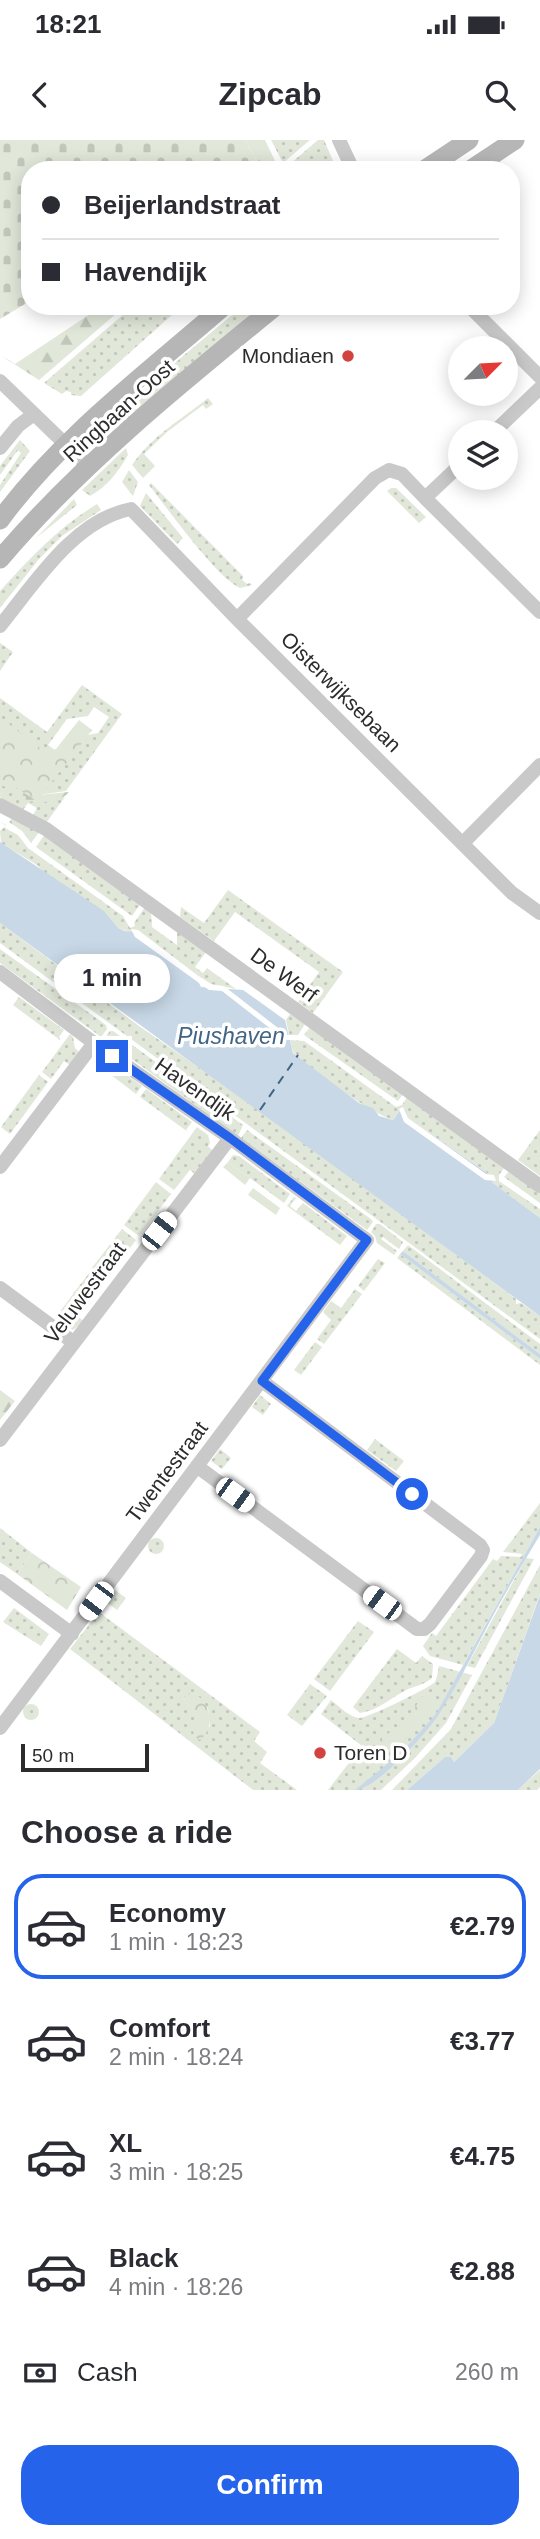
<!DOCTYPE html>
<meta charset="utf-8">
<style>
:root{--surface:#fff;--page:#f7f7f7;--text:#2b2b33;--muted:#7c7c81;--line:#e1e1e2;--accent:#2563eb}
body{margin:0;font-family:Helvetica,sans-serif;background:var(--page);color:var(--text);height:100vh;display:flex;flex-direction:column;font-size:26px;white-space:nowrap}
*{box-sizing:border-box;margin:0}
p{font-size:23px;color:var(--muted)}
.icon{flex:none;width:38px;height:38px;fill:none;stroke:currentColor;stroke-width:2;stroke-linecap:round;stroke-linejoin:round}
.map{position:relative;height:1650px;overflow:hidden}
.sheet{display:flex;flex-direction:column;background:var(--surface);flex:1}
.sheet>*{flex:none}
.hud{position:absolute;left:21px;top:21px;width:499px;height:154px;border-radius:28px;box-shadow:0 4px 18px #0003;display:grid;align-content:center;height:154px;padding:0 21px;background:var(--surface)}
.needle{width:46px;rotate:66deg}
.tools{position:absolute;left:448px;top:196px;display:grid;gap:14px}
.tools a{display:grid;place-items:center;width:70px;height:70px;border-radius:50%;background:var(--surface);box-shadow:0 4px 18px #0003;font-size:35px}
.scale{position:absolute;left:21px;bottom:18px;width:128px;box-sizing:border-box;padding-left:7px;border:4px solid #2c2c2c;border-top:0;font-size:19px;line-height:24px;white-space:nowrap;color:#2c2c2c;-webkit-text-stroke:5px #fff;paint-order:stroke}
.end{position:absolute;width:32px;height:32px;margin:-16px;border:9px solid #2563eb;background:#fff;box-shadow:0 0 0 4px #fff}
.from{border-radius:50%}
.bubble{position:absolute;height:49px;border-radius:24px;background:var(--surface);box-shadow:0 4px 18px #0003;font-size:23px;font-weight:700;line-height:49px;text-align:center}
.car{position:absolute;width:21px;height:42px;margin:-21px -10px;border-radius:9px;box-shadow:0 0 5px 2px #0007;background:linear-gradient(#fff 24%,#345 0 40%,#fff 0 76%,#345 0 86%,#fff 0)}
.hud b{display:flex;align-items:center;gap:24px;height:66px;font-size:26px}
.hud b+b{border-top:2px solid var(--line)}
.hud i{width:18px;height:18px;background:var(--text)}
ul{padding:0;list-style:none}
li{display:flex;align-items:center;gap:21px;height:105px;margin:0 14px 10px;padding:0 7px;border:4px solid transparent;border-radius:28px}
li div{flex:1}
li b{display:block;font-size:26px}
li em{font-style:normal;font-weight:700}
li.current{border-color:var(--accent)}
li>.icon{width:63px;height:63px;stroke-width:1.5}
h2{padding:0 21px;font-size:32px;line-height:84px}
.pay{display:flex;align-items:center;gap:18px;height:77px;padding:0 21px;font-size:26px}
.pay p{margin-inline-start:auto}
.action{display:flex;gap:14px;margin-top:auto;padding:14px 21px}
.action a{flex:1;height:80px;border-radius:28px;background:var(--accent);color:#fff;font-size:28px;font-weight:700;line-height:80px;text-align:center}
.status{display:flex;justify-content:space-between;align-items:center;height:49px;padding:0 35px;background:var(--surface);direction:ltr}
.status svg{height:19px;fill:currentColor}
header{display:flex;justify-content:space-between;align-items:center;height:91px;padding:0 21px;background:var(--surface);font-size:32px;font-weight:700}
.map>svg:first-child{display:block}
</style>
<div class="status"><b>18:21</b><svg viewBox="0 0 49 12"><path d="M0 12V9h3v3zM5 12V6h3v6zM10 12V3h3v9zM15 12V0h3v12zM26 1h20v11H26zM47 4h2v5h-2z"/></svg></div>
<header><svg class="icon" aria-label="back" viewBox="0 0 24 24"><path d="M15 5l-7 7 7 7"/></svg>Zipcab<svg class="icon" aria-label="search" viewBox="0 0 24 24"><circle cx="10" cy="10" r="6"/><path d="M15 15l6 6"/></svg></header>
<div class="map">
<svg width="540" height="1650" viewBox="0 0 540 1650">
<defs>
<pattern id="grass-dots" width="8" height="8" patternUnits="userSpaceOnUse" patternTransform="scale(1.75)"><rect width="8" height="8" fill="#e1e8da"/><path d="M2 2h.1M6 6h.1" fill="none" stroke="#c1c7bb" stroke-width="1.8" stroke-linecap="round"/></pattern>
<pattern id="forest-firs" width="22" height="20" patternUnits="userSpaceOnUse" patternTransform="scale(1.75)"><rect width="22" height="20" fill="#e1e8da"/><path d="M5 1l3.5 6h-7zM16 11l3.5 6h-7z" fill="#c1c7bb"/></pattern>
<pattern id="cemetery-stones" width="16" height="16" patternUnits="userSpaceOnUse" patternTransform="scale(1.75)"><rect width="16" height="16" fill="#e1e8da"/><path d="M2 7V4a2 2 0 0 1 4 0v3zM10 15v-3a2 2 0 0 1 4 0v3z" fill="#c1c7bb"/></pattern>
<pattern id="park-crowns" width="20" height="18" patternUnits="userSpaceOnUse" patternTransform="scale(1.75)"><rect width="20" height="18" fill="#e1e8da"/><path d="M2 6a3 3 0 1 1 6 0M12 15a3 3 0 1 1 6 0" fill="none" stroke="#c1c7bb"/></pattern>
</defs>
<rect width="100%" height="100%" fill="#fff"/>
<path fill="url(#grass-dots)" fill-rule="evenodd" d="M271,0H310L283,23Z
M318,0H324L337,30H283Z
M133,166H182L81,256L71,255V252L66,251L62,254L44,243Z
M243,166H254L247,179L124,287L114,277L183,216Z
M208,258L213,264L206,269L203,265L167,292L144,314L155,326L143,338L132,325C152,296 182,279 208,258Z
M20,300L30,311L0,352V345L21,313L18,310L0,335V326Z
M126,308L128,315C118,332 108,346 90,356L82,350Z
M129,330L138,342L133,356L122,342Z
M151,343L243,436L242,440L247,444L250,443L252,445L240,448C216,437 168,369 149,345Z
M391,348H396L426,377L419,383L387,351Z
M146,353L183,398L177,404L140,366Z
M74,359L77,365L36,398Z
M97,364L101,370L62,396L39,419L0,468V451C30,418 59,387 97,364Z
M0,503L13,512L0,531Z
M82,545L122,574L66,651L38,655L26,638L4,649L0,647V558L47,592ZM94,567L109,577L98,593L77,597L63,616L48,605L67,579L88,576Z
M17,643L34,662L50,661L65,657L46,683L33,675L37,668L28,663L23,670L0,657V653L6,656Z
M13,676L40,691L31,703L22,691L9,682Z
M0,681L6,685L5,688L18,695L28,708L123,776L130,788L135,786L134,783L145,767L151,772L152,787L177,805V791L206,812L195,827L203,833L207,828L236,849L211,844L133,793L118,788L105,775L47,735L37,725L1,703L0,691L6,686Z
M45,694L141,763L132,776L36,707Z
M228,750L343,832L313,873L298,862L319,832L235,772L214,801L180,777L181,767L204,783Z
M0,783L139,886L260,970L516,1159V1164L521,1163L540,1176V1199L0,803Z
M0,809L106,885L107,889L101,897L0,823Z
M19,857L64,890L59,897L60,900L13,865Z
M290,874L305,884L298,895H289L286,880Z
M310,887L403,954L398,961L304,895Z
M110,891H113L243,985L238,996L104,899Z
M70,894L73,897L75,908L79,912L70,925L64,921L51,939L42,932Z
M290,900L304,901L396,967L402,965L407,957L504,1028L499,1035V1041L540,1069V1078L493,1043L490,1035L408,978L399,972L393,980C371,973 315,933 296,915C292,912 292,906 290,900Z
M103,918L142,946L136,954L98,925Z
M39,935L48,942L10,994L1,987Z
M146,949L192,982L186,990L188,992L140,957Z
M197,987L208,995L210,1003L208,1006L213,1011L195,1034L190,1030L174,1050L159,1039Z
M247,990L371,1079L373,1082L367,1090L241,998Z
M540,990V1036L518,1020Z
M233,1015L239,1016L290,1054L284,1063L228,1022Z
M509,1031L540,1053V1063L504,1037Z
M156,1042L171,1054L139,1096L124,1085Z
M294,1057L296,1058L290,1066L296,1071L303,1063L347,1096L340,1105L287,1066Z
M376,1084H380L403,1102L399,1109L383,1097L381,1099L397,1111L394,1115L377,1103L375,1096L371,1092Z
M122,1089L136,1100L106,1140L91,1129Z
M408,1105L540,1204V1214L403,1111Z
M400,1114L540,1219V1225L397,1118Z
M378,1119L385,1123L364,1151L358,1146Z
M89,1133L103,1143L78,1177L84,1181L73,1190L55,1178Z
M355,1149L362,1154L324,1204L317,1199L331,1180L323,1172L331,1161L341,1168Z
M315,1202L322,1207L301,1235L294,1230Z
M260,1255L271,1264L263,1275L252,1267Z
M375,1299L404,1321L396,1331L367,1310Z
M220,1309L231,1318L222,1329L211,1321Z
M540,1363V1387L463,1525L430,1516L423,1506L432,1493L436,1496L493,1419L497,1421L501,1416L521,1417L522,1414L503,1412Z
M0,1388L32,1413L17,1434L0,1422Z
M148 1406a8 8 0 1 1 16 0a8 8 0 1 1-16 0Z
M526,1418L534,1419L475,1528L467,1526Z
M540,1425V1454L494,1583L454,1622L451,1617H445L407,1650H392L451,1589Z
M115,1450L126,1458L117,1470L106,1462Z
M14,1468L49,1494L41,1506L3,1482Z
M99,1472L260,1592L254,1601L267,1612L260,1623L297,1650H253L70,1509ZM183,1558L208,1568L210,1586L195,1597L192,1586L200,1578Z
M358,1481L374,1492L330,1551L314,1539Z
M397,1509L416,1523L422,1516L433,1524L432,1538C424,1545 415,1546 406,1550C389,1559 379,1570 360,1573L353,1567Z
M439,1526L472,1535L446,1583L415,1618L381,1650H328L362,1606L321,1574L331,1560C339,1566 349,1577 359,1578C366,1579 431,1547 435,1542C437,1538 438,1531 439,1526Z
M310,1544L327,1556L302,1586L287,1575Z
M23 1572a8 8 0 1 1 16 0a8 8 0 1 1-16 0Z
M540,1630V1647L537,1650H518Z"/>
<path fill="url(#forest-firs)" d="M245,0H265L278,27L275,30H248L258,23Z
M102,166H125L39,240L0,215L15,224Z
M11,639L38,655L69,652C59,664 40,663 26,661L25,650L17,643L6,657L0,653V647L4,649Z
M0,1250L15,1261L0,1280Z"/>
<path fill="url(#cemetery-stones)" d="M0,0H245L258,23L248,30H30V161L0,179Z"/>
<path fill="url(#park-crowns)" d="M0,577L45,612L56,609L79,580L92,590L37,661L0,638Z
M32,1413L81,1447L67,1470L17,1434Z
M191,1552C210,1559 217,1587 200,1600L195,1597L191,1585L199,1578L183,1558Z
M424,1555L430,1557L437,1564L431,1575L423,1578L409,1593L397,1615L390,1616L378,1604L383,1597L403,1583Z"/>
<path fill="#e1e8da" d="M228,1022L250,1038L245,1045L223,1027Z
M253,1048L280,1068L276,1075L248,1055Z"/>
<path fill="#c8d8e6" d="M0,702L104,771L118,788L125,791L140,793L201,838L198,841L201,847L243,850L285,880L293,913L359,963L373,968L379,976L393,980L399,972L405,970L408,978L490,1035L493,1043L540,1078V1176L0,783Z
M403,1111L540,1214V1219L400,1114Z
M540,1387V1395C521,1427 501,1459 484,1493C469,1521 455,1550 437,1577C425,1595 375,1650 355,1650L400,1614L436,1574Z
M540,1455V1629L518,1650H407L445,1617H451L454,1622L494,1583Z"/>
<path fill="#fff" d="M131,789L138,790L201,838L204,840V844L224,846L287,895H293V900H285L222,851L209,850L135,797Z
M403,967L408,978L486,1034L494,1035L496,1041L485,1040L404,982L399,969Z"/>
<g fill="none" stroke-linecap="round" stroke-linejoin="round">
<path stroke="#436585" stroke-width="2" stroke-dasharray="9 7" stroke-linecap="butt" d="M260,970L298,915"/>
<path stroke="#c9c9c9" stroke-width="14" d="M339,0L353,30
M469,166L540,237
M0,241L89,327
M494,292L540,248
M0,308L18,286L34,274
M425,358L540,472
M237,479L375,338L389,330L402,334L425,358L460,325
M0,486C35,443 74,380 131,369L237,479L512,753L540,773
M0,665L46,689L540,1046
M463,703L540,625
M0,832L94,903L230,998L367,1100L0,1588
M0,1027L94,903
M0,1148L73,1202
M0,1300L230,998
M198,1327L417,1489H424L430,1484L481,1416L483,1410L480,1405L262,1241
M0,1441L72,1494"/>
<path stroke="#b6b6b6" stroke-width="19" d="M424,30L469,0
M470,30L515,0
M0,380C61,297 147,233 224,166
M0,419C80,325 180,244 276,166"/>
</g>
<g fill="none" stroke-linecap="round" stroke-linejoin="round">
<path stroke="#2563eb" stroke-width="9" d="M112,916L230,998L367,1100L262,1241L412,1354"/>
</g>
<g fill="#d2423f" stroke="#fff" stroke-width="2.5">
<circle cx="348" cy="216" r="7"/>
<circle cx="320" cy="1613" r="7"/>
</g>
<g text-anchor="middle" stroke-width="7" stroke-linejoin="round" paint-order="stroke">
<g font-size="21" fill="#2c2c2c" stroke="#fff" text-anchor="end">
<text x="334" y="223">Mondiaen</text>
<text x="334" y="1620" text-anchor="start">Toren D</text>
</g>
<g font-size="21" fill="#2c2c2c" stroke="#fff">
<text transform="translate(119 271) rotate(-42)" y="7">Ringbaan-Oost</text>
<text transform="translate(341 552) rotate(45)" y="7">Oisterwijksebaan</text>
<text transform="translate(284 835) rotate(36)" y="7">De Werf</text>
<text transform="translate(195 949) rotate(35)" y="7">Havendijk</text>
<text transform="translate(85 1153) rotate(-53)" y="7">Veluwestraat</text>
<text transform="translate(167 1332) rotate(-53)" y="7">Twentestraat</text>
</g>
<g font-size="23" font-style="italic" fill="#436585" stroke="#fff">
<text x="231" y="904">Piushaven</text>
</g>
</g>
</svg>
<div class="tools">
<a><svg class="needle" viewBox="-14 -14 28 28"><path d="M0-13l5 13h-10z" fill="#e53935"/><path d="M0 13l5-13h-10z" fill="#7c7c81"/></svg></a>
<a><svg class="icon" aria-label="layers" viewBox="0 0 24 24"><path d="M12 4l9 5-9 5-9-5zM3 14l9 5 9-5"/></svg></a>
</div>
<div class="scale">50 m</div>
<i class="end from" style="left:412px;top:1354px"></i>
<i class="end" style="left:112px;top:916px"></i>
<div class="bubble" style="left:54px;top:814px;width:116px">1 min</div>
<i class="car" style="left:159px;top:1091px;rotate:38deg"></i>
<i class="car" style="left:235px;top:1355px;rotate:126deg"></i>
<i class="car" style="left:96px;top:1461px;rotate:217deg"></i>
<i class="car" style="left:382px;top:1463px;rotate:306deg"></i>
<div class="hud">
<b><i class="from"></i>Beijerlandstraat</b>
<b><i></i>Havendijk</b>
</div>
</div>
<section class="sheet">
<h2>Choose a ride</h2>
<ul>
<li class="current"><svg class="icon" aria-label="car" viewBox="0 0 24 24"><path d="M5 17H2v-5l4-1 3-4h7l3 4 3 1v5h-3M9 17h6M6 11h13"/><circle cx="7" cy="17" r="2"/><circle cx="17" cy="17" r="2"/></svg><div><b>Economy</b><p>1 min · 18:23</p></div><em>€2.79</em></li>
<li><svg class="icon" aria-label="car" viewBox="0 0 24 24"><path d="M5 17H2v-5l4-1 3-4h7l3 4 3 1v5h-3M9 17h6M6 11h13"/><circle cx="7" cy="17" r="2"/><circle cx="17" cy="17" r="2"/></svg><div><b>Comfort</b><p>2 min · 18:24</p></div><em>€3.77</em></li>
<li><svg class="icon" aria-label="car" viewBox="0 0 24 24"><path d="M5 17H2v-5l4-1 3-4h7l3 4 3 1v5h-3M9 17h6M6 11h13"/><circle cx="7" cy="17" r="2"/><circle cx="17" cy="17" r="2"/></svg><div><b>XL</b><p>3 min · 18:25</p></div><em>€4.75</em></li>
<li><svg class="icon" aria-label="car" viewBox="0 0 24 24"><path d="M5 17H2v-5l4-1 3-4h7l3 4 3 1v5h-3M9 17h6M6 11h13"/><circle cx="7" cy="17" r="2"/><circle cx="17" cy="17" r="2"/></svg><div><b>Black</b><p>4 min · 18:26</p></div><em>€2.88</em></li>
</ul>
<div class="pay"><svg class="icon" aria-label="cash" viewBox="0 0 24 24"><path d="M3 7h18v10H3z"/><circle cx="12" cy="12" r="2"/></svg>Cash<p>260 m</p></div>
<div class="action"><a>Confirm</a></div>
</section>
